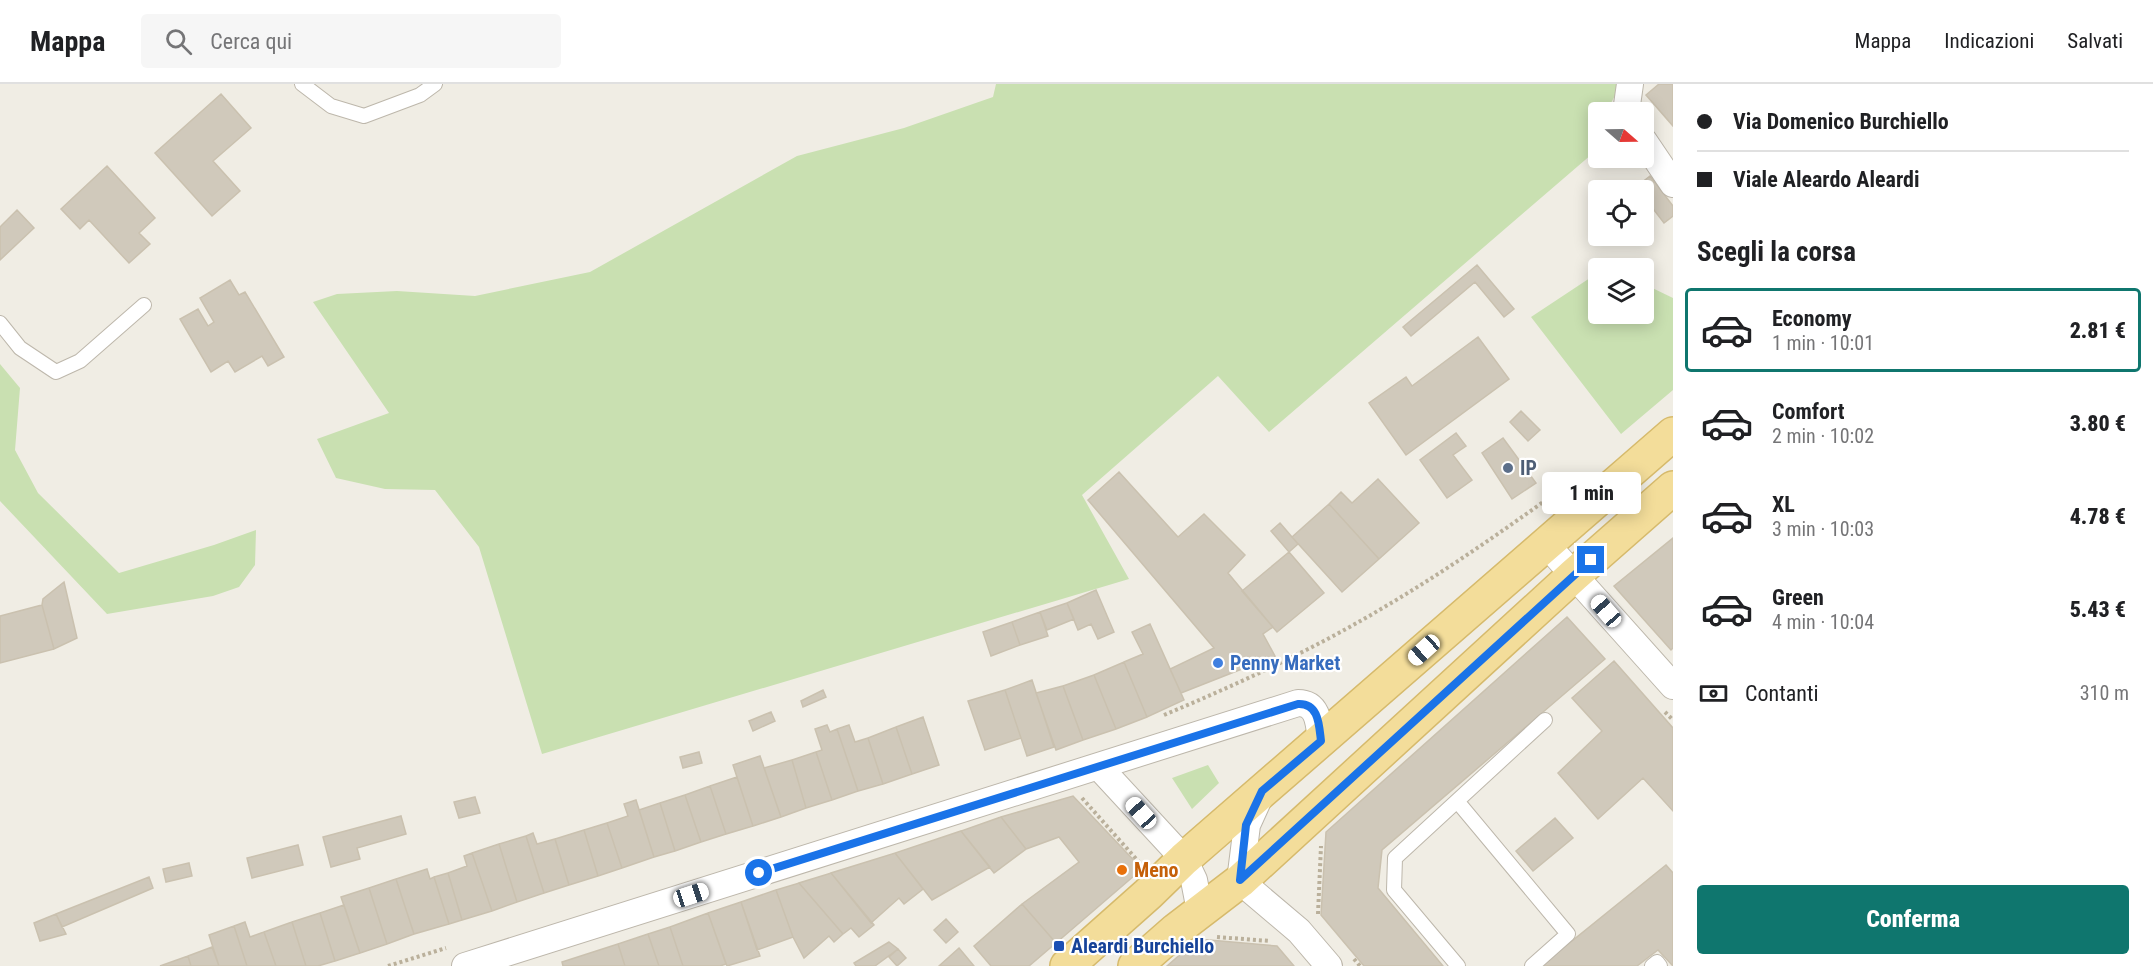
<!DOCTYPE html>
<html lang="it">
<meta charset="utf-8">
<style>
:root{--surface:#fff;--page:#f6f6f6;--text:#202124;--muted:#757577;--line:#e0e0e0;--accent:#0f766e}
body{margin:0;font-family:"Roboto Condensed",sans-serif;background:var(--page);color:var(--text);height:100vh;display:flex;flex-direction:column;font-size:22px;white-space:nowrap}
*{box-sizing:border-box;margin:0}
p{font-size:20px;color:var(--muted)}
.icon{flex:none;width:33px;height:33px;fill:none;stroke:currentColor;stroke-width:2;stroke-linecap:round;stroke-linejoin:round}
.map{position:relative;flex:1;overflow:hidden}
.panel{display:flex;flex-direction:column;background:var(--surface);width:480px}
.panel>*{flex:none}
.guide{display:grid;align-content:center;height:132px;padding:0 24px;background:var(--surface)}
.needle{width:39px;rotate:110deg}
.controls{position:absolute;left:1588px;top:18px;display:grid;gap:12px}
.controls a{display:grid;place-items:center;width:66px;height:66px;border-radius:6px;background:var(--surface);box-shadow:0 3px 15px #0003;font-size:30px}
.end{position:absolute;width:27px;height:27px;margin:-14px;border:8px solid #1a73e8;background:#fff;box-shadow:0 0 0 3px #fff}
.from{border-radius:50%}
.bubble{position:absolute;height:42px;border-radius:6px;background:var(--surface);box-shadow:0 3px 15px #0003;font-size:20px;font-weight:800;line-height:42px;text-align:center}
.car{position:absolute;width:18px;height:36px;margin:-18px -9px;border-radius:8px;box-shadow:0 0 4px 2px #0007;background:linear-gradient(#fff 24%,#345 0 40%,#fff 0 76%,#345 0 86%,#fff 0)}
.guide b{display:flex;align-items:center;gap:21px;height:57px;font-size:22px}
.guide b+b{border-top:2px solid var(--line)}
.guide i{width:15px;height:15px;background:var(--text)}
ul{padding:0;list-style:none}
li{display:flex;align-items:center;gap:18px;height:84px;margin:0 12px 9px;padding:0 12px;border:3px solid transparent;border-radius:6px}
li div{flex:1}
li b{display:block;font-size:22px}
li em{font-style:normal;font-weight:800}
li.on{border-color:var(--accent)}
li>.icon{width:54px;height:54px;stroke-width:1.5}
h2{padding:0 24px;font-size:27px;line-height:72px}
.pay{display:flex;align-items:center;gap:15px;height:66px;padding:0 24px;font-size:22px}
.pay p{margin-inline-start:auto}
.primary-button{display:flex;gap:12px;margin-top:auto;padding:12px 24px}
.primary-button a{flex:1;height:69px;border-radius:6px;background:var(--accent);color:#fff;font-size:24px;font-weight:800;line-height:69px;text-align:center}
header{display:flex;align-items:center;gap:36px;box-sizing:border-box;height:84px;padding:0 30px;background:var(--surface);border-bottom:2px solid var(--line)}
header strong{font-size:28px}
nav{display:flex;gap:33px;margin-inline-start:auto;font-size:21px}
.search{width:420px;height:54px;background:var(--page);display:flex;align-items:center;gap:15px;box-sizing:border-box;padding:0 21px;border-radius:6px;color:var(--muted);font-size:22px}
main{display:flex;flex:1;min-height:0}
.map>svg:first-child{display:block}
</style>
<header>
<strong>Mappa</strong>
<div class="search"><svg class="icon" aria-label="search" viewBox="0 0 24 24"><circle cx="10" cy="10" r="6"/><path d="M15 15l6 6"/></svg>Cerca qui</div>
<nav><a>Mappa</a><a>Indicazioni</a><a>Salvati</a></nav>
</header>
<main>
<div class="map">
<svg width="1673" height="882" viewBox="0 0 1673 882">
<rect width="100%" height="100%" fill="#f0ede4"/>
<path fill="#c9e0b1" d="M996,0H1621L1610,21L1611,28H1599V64L1269,348L1218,292L1082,411L1129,495L542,670L479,463L435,406L385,405L336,394L317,355L389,329L313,218L337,210L397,207L475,212L590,188L797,72L904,44L993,13Z
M1599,188V230H1644V200L1673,214V306L1621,350L1531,233Z
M0,280L20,304L15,366L38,409L119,489L214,461L256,446L255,481L239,503L213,512L107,530L0,417Z
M1208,681L1219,699L1192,725L1172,694Z"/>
<path fill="#d0c9bb" stroke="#cac1af" stroke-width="1.5" d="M1659,0H1673V42L1646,11Z
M221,10L251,44L213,77L240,107L212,132L155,69Z
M107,82L155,134L139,149L150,160L129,179L89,136L80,145L61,125Z
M1650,92L1673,122V132L1664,139L1644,113V106H1639L1636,103Z
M17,126L34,144L0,176V143Z
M1477,181L1514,225L1504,233L1475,198L1411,252L1403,243Z
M230,196L239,211L245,208L284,273L268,282L262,272L235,288L228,277L211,288L180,235L198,225L208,242L214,238L200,214Z
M1478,253L1509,295L1406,371L1369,319L1406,293L1412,302Z
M1521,327L1540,346L1528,357L1510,338Z
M1456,349L1466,362L1453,371L1472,396L1447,414L1420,376Z
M1503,354L1536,399L1512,415L1482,369Z
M1119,388L1178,453L1204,430L1245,471L1228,489L1273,543L1263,550L1275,572L1181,609L1170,585L1214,564L1088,416Z
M1378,395L1419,439L1379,475L1329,420L1341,408L1352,419Z
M1329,420L1379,475L1342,508L1292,453Z
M1280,439L1298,460L1289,468L1271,447Z
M1673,454V564L1671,566L1614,502Z
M1289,468L1324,509L1277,548L1242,507Z
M64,498L77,554L54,565L42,521L43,515Z
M1096,506L1114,548L1098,555L1091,540L1078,546L1067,519Z
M1067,519L1074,535L1047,546L1040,528Z
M42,521L54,565L0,579V532Z
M1040,528L1048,552L1020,561L1012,538Z
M1567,533L1605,575L1382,766L1378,804L1443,882H1364L1321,831L1326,748Z
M1012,538L1020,561L991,572L983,548Z
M1150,540L1184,616L1147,633L1124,578L1143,570L1132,548Z
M1614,577L1673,644V727L1643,694L1598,735L1558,689L1602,647L1572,614Z
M1124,578L1147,633L1116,645L1094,591Z
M1094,591L1116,645L1083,656L1063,602Z
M1032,596L1054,663L1027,672L1005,606Z
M1063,602L1083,656L1056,666L1036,609Z
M823,606L826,613L803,623L801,617Z
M1005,606L1021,654L985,666L968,617Z
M771,628L775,637L753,647L749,637Z
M923,633L939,681L912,690L896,643Z
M827,641L830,648L837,645L858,707L832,716L816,668L822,666L815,645Z
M849,641L855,658L868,654L883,700L858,707L837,645Z
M896,643L912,690L883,700L868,654Z
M699,668L702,679L683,684L680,673Z
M816,668L832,716L806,724L792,676Z
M760,672L781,733L753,742L733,681Z
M792,676L806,724L781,733L764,684Z
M737,693L753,742L726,750L710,702Z
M710,702L726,750L701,758L685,711Z
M685,711L701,758L675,767L660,719Z
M1073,712L1142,785L1056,859L1022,820L1079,778L1059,753L1026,765L1001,733Z
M475,713L480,729L459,734L454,718Z
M636,716L654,773L622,784L607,739L628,732L624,720Z
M660,719L675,767L654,773L639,726Z
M401,732L406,750L357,764L360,775L331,783L323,753Z
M1001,733L1026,765L994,789L961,747Z
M1555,734L1573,754L1533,787L1516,767Z
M607,739L622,784L598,792L584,746Z
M584,746L598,792L569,801L555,755Z
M961,747L990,783L932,816L895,769Z
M533,749L537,760L555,755L569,801L544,809L526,752Z
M526,752L544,809L517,818L499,760Z
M499,760L517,818L492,827L472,769Z
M298,761L303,781L252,794L247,774Z
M472,769L492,827L462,836L448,789L467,782L464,772Z
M895,769L923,805L904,820L899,814L871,839L831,789Z
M189,779L192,792L166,798L163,785Z
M1666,781L1673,789V882L1658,866L1637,882H1541Z
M427,785L430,795L434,793L449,840L414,850L396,795Z
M448,789L462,836L449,840L434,793Z
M831,789L874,841L859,853L851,844L843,850L799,799Z
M149,793L153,804L62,843L56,830Z
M396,795L414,850L387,860L369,804Z
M799,799L843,850L834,858L829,852L804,874L793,853L776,806Z
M369,804L387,860L360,869L341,813Z
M776,806L793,853L757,866L741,818Z
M741,818L760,872L727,882L708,829Z
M1022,820L1056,859L1029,882H991L974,862Z
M344,821L360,869L335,877L320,829Z
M320,829L335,877L318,882H306L292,838Z
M708,829L726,880L720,882H683L670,843Z
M56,830L66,850L40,857L34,839Z
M946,835L958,848L946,859L934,846Z
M245,838L250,853L264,848L276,882H247L234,842Z
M292,838L306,882H276L264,848Z
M234,842L247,882H219L209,851Z
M670,843L683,882H659L648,850Z
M648,850L659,882H625L618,860Z
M1198,855L1277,862L1294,882H1167Z
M889,858L898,865L875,882H856L854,879Z
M618,860L625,882H563L562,878Z
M212,863L219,882H191L188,872Z
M959,864L974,882H939Z
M898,865L906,874L897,882L889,873Z
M188,872L191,882H160Z"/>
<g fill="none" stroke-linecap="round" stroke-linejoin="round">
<defs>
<path id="service" d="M302,0L331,22L364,32L420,11L435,0
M0,239L20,264L56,288L80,277L144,221
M1457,717L1568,850L1532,882
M1458,882L1394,806L1395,774L1545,636
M1652,882L1657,878L1660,882"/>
<path id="minor" d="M1630,0L1627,21L1630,28
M1644,57L1673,100
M1545,459L1673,602
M1099,683L1184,775L1194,796L1200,827
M1261,710L1247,741L1240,797L1299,847L1329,882
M465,882L1298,619C1319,619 1319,641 1321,657"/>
<path id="primary" d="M1067,882L1148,810L1184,775L1673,350
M1135,882L1176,846L1240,797L1574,491L1673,404"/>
</defs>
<use href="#service" stroke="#bdb7ab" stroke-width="16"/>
<use href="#minor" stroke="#bdb7ab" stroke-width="28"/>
<use href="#primary" stroke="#d6ba6c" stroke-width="36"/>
<path stroke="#bab09b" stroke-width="4" stroke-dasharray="3 3" stroke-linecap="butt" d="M1665,628L1673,636
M1164,631C1238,600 1312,566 1381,525C1441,490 1497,451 1553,411
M1082,714L1139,778
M1318,830L1321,762
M1217,853L1270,857
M1354,875L1360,882
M388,882L446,864"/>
<use href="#service" stroke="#fff" stroke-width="14"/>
<use href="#minor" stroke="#fff" stroke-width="26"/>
<use href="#primary" stroke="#f3dd9a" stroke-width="33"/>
</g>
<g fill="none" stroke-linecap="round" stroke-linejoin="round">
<path stroke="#1a73e8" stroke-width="8" d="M759,789L1298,620C1319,619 1319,641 1321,657L1262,707L1246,741L1240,796L1591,476"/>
</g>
<circle fill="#5c6f8a" stroke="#fff" stroke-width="2" cx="1508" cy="384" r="6"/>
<circle fill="#3f7fe0" stroke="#fff" stroke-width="2" cx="1218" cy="579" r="6"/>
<circle fill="#e8710a" stroke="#fff" stroke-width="2" cx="1122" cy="786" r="6"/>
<rect fill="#1a4fb4" stroke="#fff" stroke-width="2" x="1053" y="856" width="12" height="12" rx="3"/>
<g text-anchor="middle" stroke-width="4.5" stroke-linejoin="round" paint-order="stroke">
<g font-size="20" font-weight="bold" fill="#4e5e75" stroke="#fff" text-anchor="start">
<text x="1520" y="391">IP</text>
</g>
<g font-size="20" font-weight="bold" fill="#366cbe" stroke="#fff" text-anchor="start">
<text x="1230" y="586">Penny Market</text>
</g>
<g font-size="20" font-weight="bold" fill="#c56008" stroke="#fff" text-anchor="start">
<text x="1134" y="793">Meno</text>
</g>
<g font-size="20" font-weight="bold" fill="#164399" stroke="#fff" text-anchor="start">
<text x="1071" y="869">Aleardi Burchiello</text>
</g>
</g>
</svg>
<div class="controls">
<a><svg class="needle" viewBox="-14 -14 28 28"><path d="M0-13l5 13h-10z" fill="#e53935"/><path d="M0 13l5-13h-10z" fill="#757577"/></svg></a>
<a><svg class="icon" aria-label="locate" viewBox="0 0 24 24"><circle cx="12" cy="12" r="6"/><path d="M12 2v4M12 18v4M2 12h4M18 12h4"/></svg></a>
<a><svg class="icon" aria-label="layers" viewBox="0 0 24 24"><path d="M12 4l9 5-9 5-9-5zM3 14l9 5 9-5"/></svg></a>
</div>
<i class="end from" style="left:759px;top:789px"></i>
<i class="end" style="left:1591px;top:476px"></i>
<div class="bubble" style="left:1542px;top:388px;width:99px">1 min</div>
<i class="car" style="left:1606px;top:527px;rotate:319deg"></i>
<i class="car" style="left:1424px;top:566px;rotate:228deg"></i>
<i class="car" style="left:1141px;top:729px;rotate:318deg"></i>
<i class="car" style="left:691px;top:811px;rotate:72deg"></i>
</div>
<section class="panel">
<div class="guide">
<b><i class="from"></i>Via Domenico Burchiello</b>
<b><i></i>Viale Aleardo Aleardi</b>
</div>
<h2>Scegli la corsa</h2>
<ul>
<li class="on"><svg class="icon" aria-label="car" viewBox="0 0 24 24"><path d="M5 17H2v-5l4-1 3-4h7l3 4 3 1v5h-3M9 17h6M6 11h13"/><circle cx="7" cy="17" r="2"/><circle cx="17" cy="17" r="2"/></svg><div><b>Economy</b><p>1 min · 10:01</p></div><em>2.81 €</em></li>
<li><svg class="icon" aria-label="car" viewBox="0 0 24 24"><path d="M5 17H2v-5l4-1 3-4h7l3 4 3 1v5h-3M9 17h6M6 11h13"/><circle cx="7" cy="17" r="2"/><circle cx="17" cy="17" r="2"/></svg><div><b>Comfort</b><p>2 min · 10:02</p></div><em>3.80 €</em></li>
<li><svg class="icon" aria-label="car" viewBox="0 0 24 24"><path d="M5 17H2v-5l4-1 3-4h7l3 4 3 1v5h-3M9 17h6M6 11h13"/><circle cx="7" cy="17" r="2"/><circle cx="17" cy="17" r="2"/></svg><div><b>XL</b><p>3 min · 10:03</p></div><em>4.78 €</em></li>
<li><svg class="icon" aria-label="car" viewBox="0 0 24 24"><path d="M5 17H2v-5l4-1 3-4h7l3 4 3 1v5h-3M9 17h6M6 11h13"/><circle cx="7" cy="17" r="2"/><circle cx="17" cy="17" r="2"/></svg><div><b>Green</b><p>4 min · 10:04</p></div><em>5.43 €</em></li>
</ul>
<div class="pay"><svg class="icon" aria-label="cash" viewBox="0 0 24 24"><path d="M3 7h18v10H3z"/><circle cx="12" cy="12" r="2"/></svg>Contanti<p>310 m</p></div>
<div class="primary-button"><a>Conferma</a></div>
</section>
</main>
